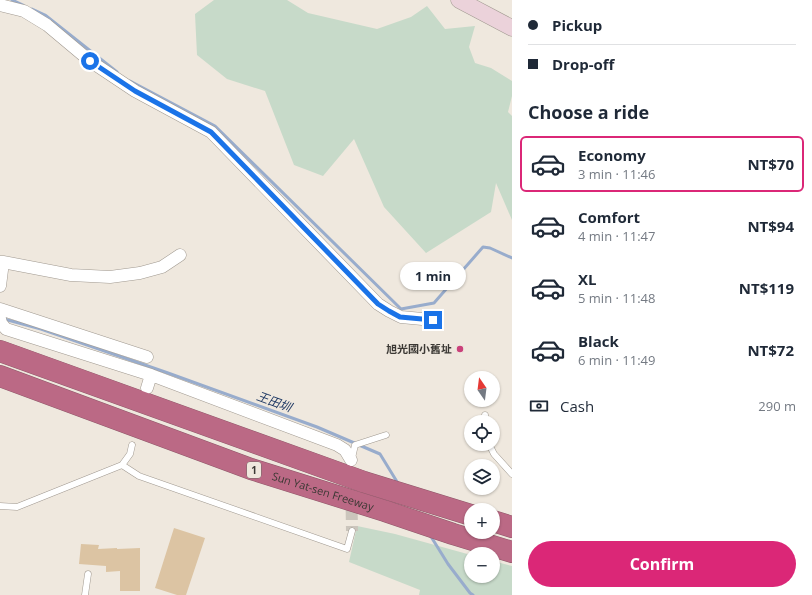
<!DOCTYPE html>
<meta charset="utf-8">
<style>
:root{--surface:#fff;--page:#f2f2f3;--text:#1f2937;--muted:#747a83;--line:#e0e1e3;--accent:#db2777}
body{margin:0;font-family:"Open Sans","Noto Sans TC",sans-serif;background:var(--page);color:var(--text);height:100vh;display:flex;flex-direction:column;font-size:15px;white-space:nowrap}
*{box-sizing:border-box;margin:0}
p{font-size:13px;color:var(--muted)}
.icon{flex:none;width:22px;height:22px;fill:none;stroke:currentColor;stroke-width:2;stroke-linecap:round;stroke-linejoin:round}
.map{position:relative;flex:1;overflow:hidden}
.panel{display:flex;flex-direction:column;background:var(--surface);width:300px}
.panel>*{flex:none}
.guide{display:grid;align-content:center;height:88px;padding:0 16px;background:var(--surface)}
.needle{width:26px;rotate:346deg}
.fabs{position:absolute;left:464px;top:371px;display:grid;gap:8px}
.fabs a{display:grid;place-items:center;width:36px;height:36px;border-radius:50%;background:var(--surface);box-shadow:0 1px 3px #0004;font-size:20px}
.end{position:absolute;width:18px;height:18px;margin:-9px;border:5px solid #1a73e8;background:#fff;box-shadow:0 0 0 2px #fff}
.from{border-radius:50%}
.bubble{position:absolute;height:28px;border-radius:14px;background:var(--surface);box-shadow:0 1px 3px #0004;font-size:13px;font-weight:700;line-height:28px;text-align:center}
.guide b{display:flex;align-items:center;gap:14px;height:38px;font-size:15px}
.guide b+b{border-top:1px solid var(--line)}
.guide i{width:10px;height:10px;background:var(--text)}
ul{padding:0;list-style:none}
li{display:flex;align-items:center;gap:12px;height:56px;margin:0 8px 6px;padding:0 8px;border:2px solid transparent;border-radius:6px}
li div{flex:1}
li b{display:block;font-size:15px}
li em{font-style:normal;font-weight:700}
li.selected{border-color:var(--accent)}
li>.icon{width:36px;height:36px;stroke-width:1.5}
h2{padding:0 16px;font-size:18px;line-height:48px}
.pay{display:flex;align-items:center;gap:10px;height:44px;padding:0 16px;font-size:15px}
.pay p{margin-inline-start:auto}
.cta{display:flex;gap:8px;margin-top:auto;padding:8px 16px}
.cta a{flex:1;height:46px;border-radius:24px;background:var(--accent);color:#fff;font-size:16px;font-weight:700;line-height:46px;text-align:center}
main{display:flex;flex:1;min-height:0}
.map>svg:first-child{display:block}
</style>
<main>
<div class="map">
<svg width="512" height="595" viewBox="0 0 512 595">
<rect width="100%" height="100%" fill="#efe8de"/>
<path fill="#c7dac9" d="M214,0H287L308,13L377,29L411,17L427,6L445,29L475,26L469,47L475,63L491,68L512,81V96L508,112L512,116V220L496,183L491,212L426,253L384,207L354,139L323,176L294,165L265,91L227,79L197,55L195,14Z
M357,526L395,534L471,555V576H493V561L512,566V595H419L420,590L349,562Z"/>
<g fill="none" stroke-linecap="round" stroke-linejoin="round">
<path stroke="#98accc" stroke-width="3" d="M12,0L23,5
M32,9L45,15L117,72
M130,81L215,126L401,309L434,303L483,247L490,248L512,258
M4,319L41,329L168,373L317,427L380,454L399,485
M430,535L448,564L470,593L473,595"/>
</g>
<path fill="#dcc4a3" d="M174,528L205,538L186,595H177L155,588Z
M81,544L99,545L98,549L117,548V549L140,548V591H120V571L106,572V566L79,564Z"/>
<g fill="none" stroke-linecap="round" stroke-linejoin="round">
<path stroke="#cbc5bc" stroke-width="12" stroke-dasharray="12 6" stroke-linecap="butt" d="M351,472L352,531"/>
<defs>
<path id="lane" d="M485,415V422
M489,444L494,454L512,474
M352,458L355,445L386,435
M122,465L139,476L347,549L352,531
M0,506L17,507L122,465L130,454L132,445
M85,595L88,574"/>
<path id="street" d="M0,5L24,11L47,25L90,61L135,91L211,132L378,304L389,311L401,317L433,320
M0,262H3L0,286
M3,262L71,275L110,277L140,273L162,267L180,255
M0,309L147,357
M0,319L1,323L6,329L151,375L147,388
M151,375L337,445L345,450L351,460"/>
<path id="secondary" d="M459,0L512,28"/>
<g id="highway">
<path d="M0,351L364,482L471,515"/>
<path id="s1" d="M0,376L251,469L385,511L453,534L512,552"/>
<path d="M493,521L512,527"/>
</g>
</defs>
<use href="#lane" stroke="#a09990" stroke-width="7"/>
<use href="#street" stroke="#a09990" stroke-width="13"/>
<use href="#secondary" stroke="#a09990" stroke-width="17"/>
<use href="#highway" stroke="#8e5869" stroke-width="22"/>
<use href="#lane" stroke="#fff" stroke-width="6"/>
<use href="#street" stroke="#fff" stroke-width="12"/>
<use href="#secondary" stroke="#ebd2da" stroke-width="16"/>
<use href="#highway" stroke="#bb6985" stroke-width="21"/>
</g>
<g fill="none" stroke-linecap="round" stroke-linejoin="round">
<path stroke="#1a73e8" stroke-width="5" d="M90,61L135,91L211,132L378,304L389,311L400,317L433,320"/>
</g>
<circle fill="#ca417a" stroke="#efe8de" stroke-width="1.5" cx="460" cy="349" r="4"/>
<g text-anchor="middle" stroke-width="3" stroke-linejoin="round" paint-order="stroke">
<rect fill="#efe8de" stroke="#716d67" stroke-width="1" x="247" y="462" width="14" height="16" rx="3"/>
<g font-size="10" font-weight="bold" fill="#3b3834">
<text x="254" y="474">1</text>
</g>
<g font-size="11" font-weight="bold" fill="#3b3834" stroke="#efe8de" text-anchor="end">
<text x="452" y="353">旭光國小舊址</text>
</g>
<g font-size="11" fill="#3b3834" stroke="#efe8de">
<text dy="4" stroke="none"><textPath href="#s1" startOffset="343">Sun Yat-sen Freeway</textPath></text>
</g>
<g font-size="12" font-style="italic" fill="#203a65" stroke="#efe8de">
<text transform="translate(274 402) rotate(20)" y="4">王田圳</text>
</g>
</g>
</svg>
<div class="fabs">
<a><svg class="needle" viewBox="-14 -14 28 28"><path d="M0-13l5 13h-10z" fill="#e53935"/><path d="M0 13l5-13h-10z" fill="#747a83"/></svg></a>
<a><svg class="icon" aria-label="locate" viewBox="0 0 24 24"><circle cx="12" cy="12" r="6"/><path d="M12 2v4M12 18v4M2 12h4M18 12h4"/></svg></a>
<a><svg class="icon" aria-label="layers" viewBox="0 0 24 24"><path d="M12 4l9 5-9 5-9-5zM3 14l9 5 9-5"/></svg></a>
<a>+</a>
<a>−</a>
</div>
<i class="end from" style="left:90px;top:61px"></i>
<i class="end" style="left:433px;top:320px"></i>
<div class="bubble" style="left:400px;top:262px;width:66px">1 min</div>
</div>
<section class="panel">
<div class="guide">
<b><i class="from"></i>Pickup</b>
<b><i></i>Drop-off</b>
</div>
<h2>Choose a ride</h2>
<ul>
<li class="selected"><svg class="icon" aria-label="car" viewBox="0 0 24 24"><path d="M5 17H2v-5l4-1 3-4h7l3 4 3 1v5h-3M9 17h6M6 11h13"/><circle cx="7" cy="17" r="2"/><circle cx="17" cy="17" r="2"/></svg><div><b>Economy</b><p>3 min · 11:46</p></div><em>NT$70</em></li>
<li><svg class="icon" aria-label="car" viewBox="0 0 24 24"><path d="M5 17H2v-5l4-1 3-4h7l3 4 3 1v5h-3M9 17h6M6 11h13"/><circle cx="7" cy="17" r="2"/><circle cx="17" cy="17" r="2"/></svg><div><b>Comfort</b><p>4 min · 11:47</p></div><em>NT$94</em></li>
<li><svg class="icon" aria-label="car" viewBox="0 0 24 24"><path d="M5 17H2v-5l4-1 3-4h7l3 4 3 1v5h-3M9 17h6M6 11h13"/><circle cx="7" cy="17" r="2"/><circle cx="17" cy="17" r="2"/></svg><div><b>XL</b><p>5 min · 11:48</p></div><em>NT$119</em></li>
<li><svg class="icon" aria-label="car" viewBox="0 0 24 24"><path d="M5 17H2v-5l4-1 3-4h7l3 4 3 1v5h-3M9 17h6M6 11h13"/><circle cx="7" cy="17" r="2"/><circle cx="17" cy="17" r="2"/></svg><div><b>Black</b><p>6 min · 11:49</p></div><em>NT$72</em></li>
</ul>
<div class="pay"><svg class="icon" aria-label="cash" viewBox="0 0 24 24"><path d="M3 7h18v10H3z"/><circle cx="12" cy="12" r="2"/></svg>Cash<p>290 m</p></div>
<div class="cta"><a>Confirm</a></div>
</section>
</main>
